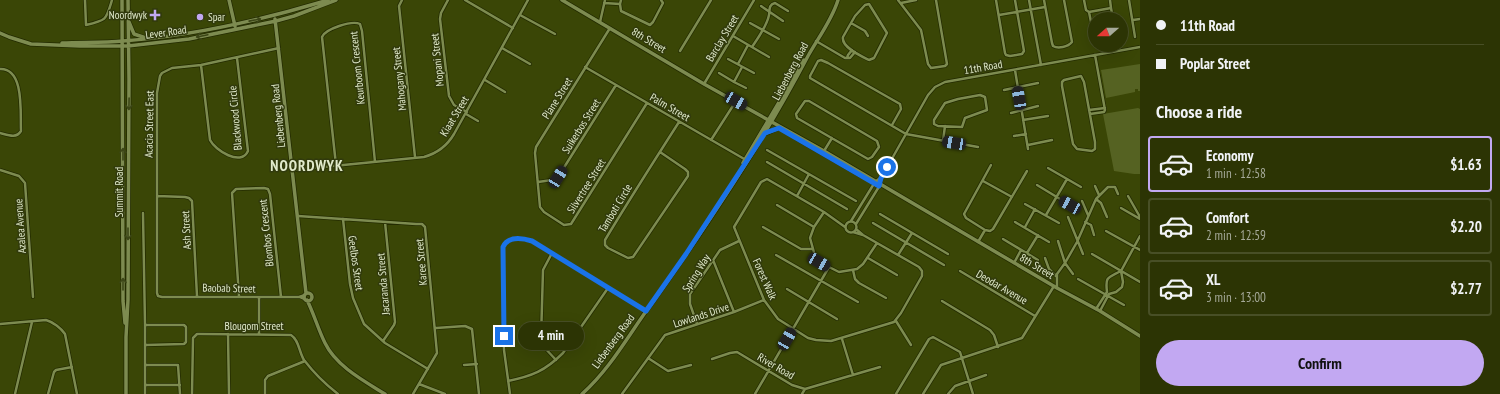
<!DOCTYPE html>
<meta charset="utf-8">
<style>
:root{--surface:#2c3404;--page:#383f13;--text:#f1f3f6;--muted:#a6aa9a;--line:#484f26;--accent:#c2a8f2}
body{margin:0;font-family:"PT Sans Narrow",sans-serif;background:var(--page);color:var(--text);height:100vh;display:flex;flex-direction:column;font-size:15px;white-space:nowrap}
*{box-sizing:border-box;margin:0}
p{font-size:13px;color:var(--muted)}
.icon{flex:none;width:22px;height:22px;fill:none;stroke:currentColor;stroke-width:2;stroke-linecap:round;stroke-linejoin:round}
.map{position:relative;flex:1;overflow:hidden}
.side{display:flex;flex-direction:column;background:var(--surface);width:360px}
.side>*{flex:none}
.guide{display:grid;align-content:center;height:88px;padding:0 16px;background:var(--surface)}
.needle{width:26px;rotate:249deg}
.buttons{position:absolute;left:1088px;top:12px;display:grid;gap:8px}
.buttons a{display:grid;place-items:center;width:40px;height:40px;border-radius:50%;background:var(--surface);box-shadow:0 4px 16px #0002,0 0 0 1px var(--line);font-size:20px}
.end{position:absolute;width:18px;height:18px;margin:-9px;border:5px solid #1a73e8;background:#fff;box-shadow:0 0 0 2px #fff}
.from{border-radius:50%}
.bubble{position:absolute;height:28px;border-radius:14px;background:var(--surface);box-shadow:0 4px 16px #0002,0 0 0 1px var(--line);font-size:13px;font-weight:700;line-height:28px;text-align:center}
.car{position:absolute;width:12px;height:24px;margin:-12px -6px;border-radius:5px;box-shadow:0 0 3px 1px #0007;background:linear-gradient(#222 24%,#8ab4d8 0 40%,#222 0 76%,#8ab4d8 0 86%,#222 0)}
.guide b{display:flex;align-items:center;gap:14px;height:38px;font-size:15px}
.guide b+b{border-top:1px solid var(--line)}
.guide i{width:10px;height:10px;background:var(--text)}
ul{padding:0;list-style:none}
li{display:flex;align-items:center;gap:12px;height:56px;margin:0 8px 6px;padding:0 8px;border:2px solid var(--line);border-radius:4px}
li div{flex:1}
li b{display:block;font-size:15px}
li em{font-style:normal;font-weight:700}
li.active{border-color:var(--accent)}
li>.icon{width:36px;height:36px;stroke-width:1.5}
h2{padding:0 16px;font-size:18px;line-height:48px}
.action{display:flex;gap:8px;margin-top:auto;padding:8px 16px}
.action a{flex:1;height:46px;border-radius:24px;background:var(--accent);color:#111;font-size:16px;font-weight:700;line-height:46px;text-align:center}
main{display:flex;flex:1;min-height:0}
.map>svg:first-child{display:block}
</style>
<main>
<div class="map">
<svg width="1140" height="394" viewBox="0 0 1140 394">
<rect width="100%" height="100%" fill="#3a4606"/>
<path fill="#556222" d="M1140,64V91H1138V89H1135V92L1106,98L1101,70Z
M1138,108L1140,109V174H1134L1114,171L1103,114Z"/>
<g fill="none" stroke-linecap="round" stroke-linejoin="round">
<defs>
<path id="street" d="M85,0L86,25C107,20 106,20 112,0
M402,0L399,6L415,157
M448,0L441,13L440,19L449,96L454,105L467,112
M465,0L513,28
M621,0L620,4L621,11L650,25L653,22L663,3L661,0
M898,0L921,30L928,64L931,68L945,66L947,64L936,0
M996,0L1005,53L1006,55L1010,56L1022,54L1024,51L1015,0
M1029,0L1041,65
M1044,0L1052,43L1053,46C1058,49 1068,47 1072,42L1064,0
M1084,0L1086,10L1089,12L1111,8L1110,0
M1129,0L1135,37
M604,3L620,4
M901,3L916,0
M869,4L887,33L874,58L869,60C861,56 841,47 843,37L855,16L865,5Z
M761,6L783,21
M1111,8L1113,19
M1089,12L1093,32L1095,33
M520,15L555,34
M999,15L1045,7
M1133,20L1140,19
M600,22L605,0
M750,23L779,39
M851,23L865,31L868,36
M610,28L536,147L535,153L540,207L544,212L564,225L571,224L647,103
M733,36L769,57
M816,41L845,58H850L855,52
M752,47C758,38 767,26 769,15C770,10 768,5 775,3L788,11
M279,48L201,65L172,68L162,73L160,76L157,93V293L158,296L162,297H299L305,295
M502,48L530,64
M680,51L711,0
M847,58L848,55L852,50
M728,59L754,73
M738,64L748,45
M201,65L210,140C215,150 241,167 248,151L237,58
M585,67L746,160
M742,67L734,82L746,88
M0,69C25,68 20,114 21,131C16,139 8,135 0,133
M1015,70L1028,149
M719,73L734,82
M1081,76L1084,82L1095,142V149L1092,151L1077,149L1073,144L1062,86V82L1064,80Z
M485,80L505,92
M704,84L754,0
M1004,90L1038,83
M980,95L985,97L987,110L965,118L962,127L938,126L934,124V120L945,103L958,99Z
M805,101H809L877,141L879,147L872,157L868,159L797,118L796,114Z
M1089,110L1105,108
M1011,113L1038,106
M466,114L478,121
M1090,114L1104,112L1105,110L1095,55
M1023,120L1048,116
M892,125L901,109L900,104L828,63L821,60L818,61L810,76V78L906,134L978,147
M1014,136L1026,134
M711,140L736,101
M943,141L945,126
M1028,145L1052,140
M767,150L856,201
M824,151L832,138
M660,152L685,169L688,172V176L633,257L628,258L608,248L605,245V240C629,200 654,161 679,122
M767,162L847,209
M336,165L322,37C325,29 352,20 360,24L362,31L375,162
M991,165L964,214L966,218L985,230L990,231L993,229L1027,171
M1048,168L1081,187
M0,170L19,176L25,183L33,297
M293,170L424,157C438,153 447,146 454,134L528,0
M983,181L1012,197
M538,182L552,180L558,177L616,85
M1037,185L1070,205
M1095,186L1099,195
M157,196L185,197L189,198L192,201L197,296
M797,196L809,174
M1128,196L1140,217
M1096,199L1101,203L1107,217
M1082,201L1088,215
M1025,204L1059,223
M777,205L814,227
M1121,208L1140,219
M824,212L814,227L810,238L815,256L819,262L839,272L857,269L863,264L877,243
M143,213L145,325V394
M880,214L948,254
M1046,215L1067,179
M298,216L416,224H422L425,227L437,353L413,394
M1068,217L1083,254
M343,219L350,284L353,298L364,324L385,343L428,369
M851,221L875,182L880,178
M845.5 227a5.5 5.5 0 1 1 11 0a5.5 5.5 0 1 1-11 0Z
M1015,222L1049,242
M1085,222L1091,225L1094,235
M873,223L944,265
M856,224L880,185L881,178L928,95L935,87L945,82L1140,47
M763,227L801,249H813
M845,227L824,212L767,179L761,182L734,227L764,300L778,319L808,338L816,340L831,341L894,322L901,313L922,276V271L919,267L863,235L856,229
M1025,227L1035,209
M1106,231L1140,250
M853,232L863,235
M1003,239L1038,260
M1058,241L1065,263L1073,274
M978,242L985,230
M552,253L543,270L541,339L543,346L556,360
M1027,253L1038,235
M1092,254L1140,282
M776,255L858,302
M898,255L912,233
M868,258L897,275
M1045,258L1049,269L1056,276
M713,260L734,312
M1014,263L1021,250
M853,270L855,279L859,283L886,298
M960,271L1035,316
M1078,279L1124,305
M1057,288V274L1065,263L1077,242L1096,199L1108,187H1115L1118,194
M787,289L837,319
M239,296L232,193L236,189L264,188L268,189L270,194L281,297
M259,297V334
M300,297L305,299
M942,301L990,330L994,335L998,347
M1096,309L1107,292C1105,276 1108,278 1121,271
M1100,311L1109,294L1116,292L1122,287L1123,282L1121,271L1140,236
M896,321L911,345
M0,324L46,320C53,322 61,328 65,334L77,394
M697,324L690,304V294L720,250L739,241
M436,328L465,326L472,329L479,394
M228,334L229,394
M842,339L853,375
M383,341L394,325L395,322L385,222
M145,345L184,344L186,342V327L184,325H145
M648,358L668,371L691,365
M712,359L730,353L737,352L792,385L805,389L880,367
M145,365H178L180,394
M464,365L477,364
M508,381C532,376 545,371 563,353L608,288
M419,384L445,394
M145,385H180
M15,394L32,322
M48,394L54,372L56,370L72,367
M192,394L193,338L197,334H200L291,335C299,340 299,352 304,360C314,373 325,384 338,394
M265,394V380L268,376L305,361
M510,394L504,350L503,322V247C508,236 522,238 532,241L646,311
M622,394L665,335L734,312L764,300
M755,394L829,267
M802,394L805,389
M896,394L929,339L933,337L960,352L973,394
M923,394L941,365L1022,338L1054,286
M948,394L955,386L986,375"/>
<path id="secondary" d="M122,0L123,301L125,323
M229,0L235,26
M562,0L704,84L824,151L1057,288L1100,311L1140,336
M275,19L306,293
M129,22L134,34L146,38
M0,33L9,37L31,44L80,46H128L189,39L276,21L294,16L336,0
M62,43C82,42 103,43 123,41C192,36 262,20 328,0
M767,133L779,128
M796,138L860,175
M743,163L804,60
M304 297a4 4 0 1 1 8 0a4 4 0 1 1-8 0Z
M307,300C314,314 318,329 325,343C336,366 364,381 385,394
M126,394V337L128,300L129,79L128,0
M582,394C611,368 629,334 652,303C708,224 763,142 808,56C818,38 832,20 838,0"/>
</defs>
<use href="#street" stroke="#232b00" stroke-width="4"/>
<use href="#secondary" stroke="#232b00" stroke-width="5"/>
<use href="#street" stroke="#7d8b50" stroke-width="2.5"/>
<use href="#secondary" stroke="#7d8b50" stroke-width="3.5"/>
</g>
<defs><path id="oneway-shaft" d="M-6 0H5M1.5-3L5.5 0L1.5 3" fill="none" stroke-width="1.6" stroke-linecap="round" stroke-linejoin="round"/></defs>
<g stroke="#3c4617">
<use href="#oneway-shaft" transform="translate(255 20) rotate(-11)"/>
<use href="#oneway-shaft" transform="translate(202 36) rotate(168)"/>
<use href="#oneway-shaft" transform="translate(129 104) rotate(91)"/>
<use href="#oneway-shaft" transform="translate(123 154) rotate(-90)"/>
<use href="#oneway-shaft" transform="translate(128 234) rotate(90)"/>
<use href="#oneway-shaft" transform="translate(123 284) rotate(-90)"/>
</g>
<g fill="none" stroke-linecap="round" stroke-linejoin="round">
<path stroke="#1a73e8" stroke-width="5" d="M504,336L503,247C508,236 522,238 532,241L646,311L686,254L765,133L779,128L879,186L881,178L887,167"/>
</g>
<g fill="#c2a8f2" stroke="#313a0d" stroke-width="1.5">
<path d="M153 9h4v4h4v4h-4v4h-4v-4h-4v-4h4z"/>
<circle cx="200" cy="17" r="4"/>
</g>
<g text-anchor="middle" stroke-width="3" stroke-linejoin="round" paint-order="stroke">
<g font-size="11" fill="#e1eacb" stroke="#313a0d" text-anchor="end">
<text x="147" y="19">Noordwyk</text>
<text x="208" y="21" text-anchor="start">Spar</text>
</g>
<g font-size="11" fill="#e1eacb" stroke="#313a0d">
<text transform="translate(166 32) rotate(-8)" y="4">Lever Road</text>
<text transform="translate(722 38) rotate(-59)" y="4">Barclay Street</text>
<text transform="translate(649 40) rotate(31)" y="4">8th Street</text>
<text transform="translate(437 60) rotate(-96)" y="4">Mopani Street</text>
<text transform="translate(983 67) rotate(-10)" y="4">11th Road</text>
<text transform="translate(357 68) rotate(-96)" y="4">Keurboom Crescent</text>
<text transform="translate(790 71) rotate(-62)" y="4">Liebenberg Road</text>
<text transform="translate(399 79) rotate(-96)" y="4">Mahogany Street</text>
<text transform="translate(557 98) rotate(-58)" y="4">Plane Street</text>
<text transform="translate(670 107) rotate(30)" y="4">Palm Street</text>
<text transform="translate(278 116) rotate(-96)" y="4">Liebenberg Road</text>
<text transform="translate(454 116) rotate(-59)" y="4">Kiaat Street</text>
<text transform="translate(235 118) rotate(-95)" y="4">Blackwood Circle</text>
<text transform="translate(149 124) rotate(-89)" y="4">Acacia Street East</text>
<text transform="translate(581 126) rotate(-58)" y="4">Suikerbos Street</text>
<text transform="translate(586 186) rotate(-58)" y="4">Silvertree Street</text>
<text transform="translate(119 192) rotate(-90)" y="4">Summit Road</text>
<text transform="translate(615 208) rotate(-59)" y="4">Tamboti Circle</text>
<text transform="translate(20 226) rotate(-94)" y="4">Azalea Avenue</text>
<text transform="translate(186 230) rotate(-93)" y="4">Ash Street</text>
<text transform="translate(266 233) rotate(-96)" y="4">Blombos Crescent</text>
<text transform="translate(421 262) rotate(-95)" y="4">Karee Street</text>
<text transform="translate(356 263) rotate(82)" y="4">Geelbos Street</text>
<text transform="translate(1037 266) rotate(31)" y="4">8th Street</text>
<text transform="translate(696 273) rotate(-58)" y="4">Spring Way</text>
<text transform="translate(765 279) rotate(66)" y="4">Forest Walk</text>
<text transform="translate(383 284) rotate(-95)" y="4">Jacaranda Street</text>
<text transform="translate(1002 287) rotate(30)" y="4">Deodar Avenue</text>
<text transform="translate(229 288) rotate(1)" y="4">Baobab Street</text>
<text transform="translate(701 315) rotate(-18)" y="4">Lowlands Drive</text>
<text x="254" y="330">Blougom Street</text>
<text transform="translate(613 341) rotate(-54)" y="4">Liebenberg Road</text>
<text transform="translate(776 366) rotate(30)" y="4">River Road</text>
</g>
<g font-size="15" font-weight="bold" letter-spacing="1" fill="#e1eacb" stroke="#313a0d">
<text x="307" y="171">NOORDWYK</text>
</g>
</g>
</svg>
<div class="buttons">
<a><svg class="needle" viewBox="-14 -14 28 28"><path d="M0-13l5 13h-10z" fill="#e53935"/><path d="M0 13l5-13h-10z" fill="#a6aa9a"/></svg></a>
</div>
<i class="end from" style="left:887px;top:167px"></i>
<i class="end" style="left:504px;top:336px"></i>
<div class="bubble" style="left:518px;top:322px;width:66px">4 min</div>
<i class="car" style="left:1019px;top:98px;rotate:350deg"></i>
<i class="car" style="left:736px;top:101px;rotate:120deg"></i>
<i class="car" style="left:954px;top:143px;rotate:280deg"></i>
<i class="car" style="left:558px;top:177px;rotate:32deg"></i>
<i class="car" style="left:1070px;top:205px;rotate:299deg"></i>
<i class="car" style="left:819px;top:262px;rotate:120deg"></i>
<i class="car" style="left:787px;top:339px;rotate:30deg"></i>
</div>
<section class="side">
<div class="guide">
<b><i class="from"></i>11th Road</b>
<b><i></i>Poplar Street</b>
</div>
<h2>Choose a ride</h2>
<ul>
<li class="active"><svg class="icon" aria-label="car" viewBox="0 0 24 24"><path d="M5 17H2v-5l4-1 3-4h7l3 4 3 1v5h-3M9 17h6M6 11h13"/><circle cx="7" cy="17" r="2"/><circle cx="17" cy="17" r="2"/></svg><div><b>Economy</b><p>1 min · 12:58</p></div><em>$1.63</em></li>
<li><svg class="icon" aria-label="car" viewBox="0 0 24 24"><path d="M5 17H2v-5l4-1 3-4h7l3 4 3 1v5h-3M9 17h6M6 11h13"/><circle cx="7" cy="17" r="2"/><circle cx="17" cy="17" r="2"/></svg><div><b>Comfort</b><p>2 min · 12:59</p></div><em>$2.20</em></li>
<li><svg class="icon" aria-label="car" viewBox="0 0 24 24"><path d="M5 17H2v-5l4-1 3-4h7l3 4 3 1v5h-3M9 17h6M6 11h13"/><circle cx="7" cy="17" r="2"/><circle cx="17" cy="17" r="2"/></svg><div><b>XL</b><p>3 min · 13:00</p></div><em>$2.77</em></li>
</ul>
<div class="action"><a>Confirm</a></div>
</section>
</main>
